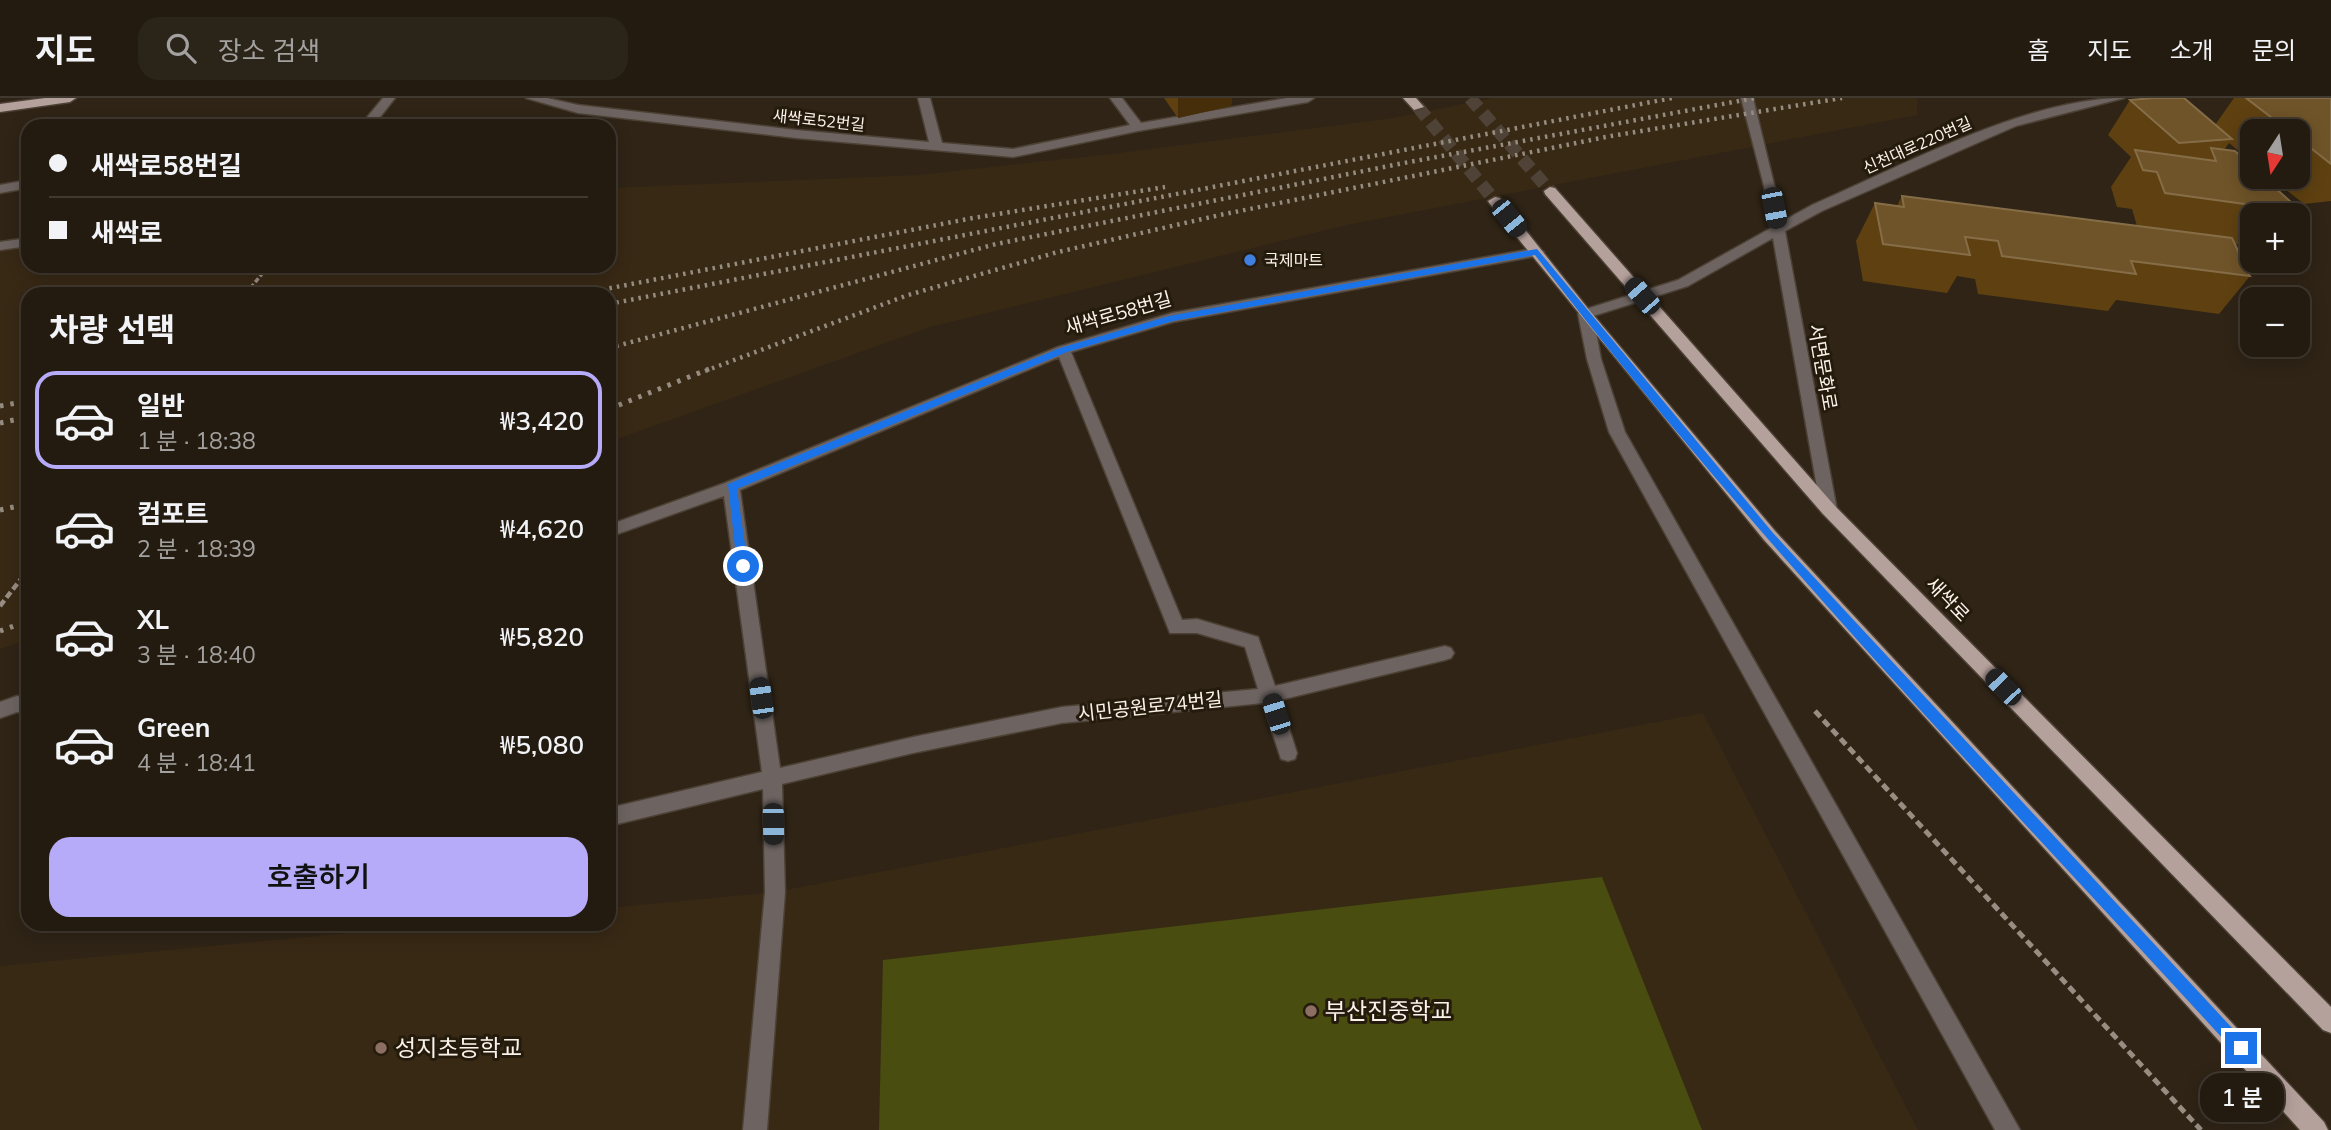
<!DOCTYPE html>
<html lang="ko">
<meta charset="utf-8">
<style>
:root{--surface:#231b10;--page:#2b2419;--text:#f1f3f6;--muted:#a3a19f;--line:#403930;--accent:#b6abf8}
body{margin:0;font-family:Mulish,"Noto Sans KR",sans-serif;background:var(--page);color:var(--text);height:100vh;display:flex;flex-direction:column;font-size:26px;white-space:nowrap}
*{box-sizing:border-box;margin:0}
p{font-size:23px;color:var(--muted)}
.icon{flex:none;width:38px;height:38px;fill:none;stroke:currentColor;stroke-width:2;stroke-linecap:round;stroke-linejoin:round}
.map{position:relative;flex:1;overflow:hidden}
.details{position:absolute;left:21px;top:189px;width:595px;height:644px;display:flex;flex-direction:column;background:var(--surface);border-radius:21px;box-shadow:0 4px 18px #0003,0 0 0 2px var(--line)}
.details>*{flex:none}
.top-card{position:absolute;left:21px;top:21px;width:595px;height:154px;border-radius:21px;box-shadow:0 4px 18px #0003,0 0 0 2px var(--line);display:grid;align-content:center;height:154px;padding:0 28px;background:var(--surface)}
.needle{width:46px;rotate:192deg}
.controls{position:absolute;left:2240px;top:21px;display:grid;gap:14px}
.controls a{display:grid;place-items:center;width:70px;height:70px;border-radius:14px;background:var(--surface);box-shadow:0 4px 18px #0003,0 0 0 2px var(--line);font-size:35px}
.end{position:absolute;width:32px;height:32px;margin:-16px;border:9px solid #1a73e8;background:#fff;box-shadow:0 0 0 4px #fff}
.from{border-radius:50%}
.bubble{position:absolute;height:49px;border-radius:21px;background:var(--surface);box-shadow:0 4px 18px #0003,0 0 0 2px var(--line);font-size:23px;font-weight:600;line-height:49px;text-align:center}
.car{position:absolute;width:21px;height:42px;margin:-21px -10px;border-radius:9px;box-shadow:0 0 5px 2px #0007;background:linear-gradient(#222 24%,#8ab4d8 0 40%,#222 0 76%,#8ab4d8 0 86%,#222 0)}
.top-card b{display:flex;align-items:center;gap:24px;height:66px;font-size:26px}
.top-card b+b{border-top:2px solid var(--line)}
.top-card i{width:18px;height:18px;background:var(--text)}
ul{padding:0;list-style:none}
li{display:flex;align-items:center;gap:21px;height:98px;margin:0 14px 10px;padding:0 14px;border:4px solid transparent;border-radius:21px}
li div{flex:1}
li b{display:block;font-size:26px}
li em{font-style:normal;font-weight:600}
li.on{border-color:var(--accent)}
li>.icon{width:63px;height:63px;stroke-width:1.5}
h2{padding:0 28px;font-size:32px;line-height:84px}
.button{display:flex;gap:14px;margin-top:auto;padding:14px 28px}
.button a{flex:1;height:80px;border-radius:21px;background:var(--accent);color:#111;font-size:28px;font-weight:600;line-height:80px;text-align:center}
header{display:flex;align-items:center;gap:42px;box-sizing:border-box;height:98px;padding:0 35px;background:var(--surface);border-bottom:2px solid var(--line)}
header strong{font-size:33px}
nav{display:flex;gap:38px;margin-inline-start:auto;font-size:24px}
.search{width:490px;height:63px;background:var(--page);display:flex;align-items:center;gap:18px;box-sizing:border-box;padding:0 24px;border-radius:21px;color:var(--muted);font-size:26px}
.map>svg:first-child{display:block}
</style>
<header>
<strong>지도</strong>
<div class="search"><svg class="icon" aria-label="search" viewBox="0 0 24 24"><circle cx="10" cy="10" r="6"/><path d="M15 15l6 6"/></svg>장소 검색</div>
<nav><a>홈</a><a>지도</a><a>소개</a><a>문의</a></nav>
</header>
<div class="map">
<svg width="2331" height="1032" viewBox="0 0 2331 1032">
<rect width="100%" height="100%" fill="#2f2416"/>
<path fill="#382915" d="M1493,0H1917V17L1347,127L930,229L609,344V196H28V542L0,551V150L28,147V168H609V90L918,77L1111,56L1393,20Z
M1703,615L1918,1032H0V868L444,826H609V810L775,794Z"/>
<path fill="#494d0f" d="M1602,779L1702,1032H879L883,862Z"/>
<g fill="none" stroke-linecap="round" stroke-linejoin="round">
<path stroke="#4e4336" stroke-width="13" stroke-dasharray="13 7" stroke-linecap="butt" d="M1470,0L1550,93
M1418,9L1495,103"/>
<defs>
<path id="minor" d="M383,0H395L373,28H322L328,24L364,23Z
M526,0H547L578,7L796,32L929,44L918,0H930L942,45L1013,51L1130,27L1110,0H1122L1141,25L1287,0H1314L1308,4L1138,33L1013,59L796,40L578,15Z
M1741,0H1753L1783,123L1812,107C1902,68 2027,0 2124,0L2016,28L1822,113L1785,133L1837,412L1835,416H1823L1821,412L1773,140L1688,188L1593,218L1601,261L1625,334L2020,1032H1995L1609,334L1587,261L1578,216L1580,213L1678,182L1771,130L1764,88Z
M28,82V90L0,95V87Z
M28,140V148L0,152V144Z
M1537,150L1544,154L1542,157L1173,224L1071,254L1182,522L1197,521L1258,539L1275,588L1445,548L1451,550L1454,555L1451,560L1445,562L1280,602L1297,655L1295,661L1288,663L1281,661L1279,655L1263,605L1062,625L913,655L782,686L785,794L767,1032H743L765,794L763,691L609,728V710L762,674L724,398L609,439V427L725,385L1058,249L1172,215ZM1059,259L1170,535H1197L1245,549L1258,591L1062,609L913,639L780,670L740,392Z
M17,598L28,600V616L17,614L0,620V604Z"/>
<path id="major" d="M45,0H76L70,4L0,14V6Z
M1403,0H1416L1424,9L1414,12Z
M1550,89L1555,90L1835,408L2331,909V935L2323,932L1823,416L1545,96L1544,93Z
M1495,99L1500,100L1590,213L1776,434L2324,1024L2328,1032H2300L1764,442L1490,106L1488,103Z"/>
</defs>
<use href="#minor" stroke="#4c4134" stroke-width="3"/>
<use href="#major" stroke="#4c4134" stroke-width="3"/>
<path stroke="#978d82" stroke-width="3.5" stroke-dasharray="5 2.5" stroke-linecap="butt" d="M246,196L268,168"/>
<path stroke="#978d82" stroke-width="4.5" stroke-dasharray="7 3.5" stroke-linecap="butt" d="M0,508L28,472"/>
<path stroke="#978d82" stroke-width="5" stroke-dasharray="8 4.5" stroke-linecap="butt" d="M1815,613L2201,1032"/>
<use href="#minor" fill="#6d6461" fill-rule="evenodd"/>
<use href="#major" fill="#b5a19c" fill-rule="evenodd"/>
<path stroke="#968d81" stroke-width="4.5" stroke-dasharray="2.5 5" stroke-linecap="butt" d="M580,196L973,120L1165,89
M609,206L1672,0
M609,250L996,146L1404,65L1755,0
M705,273L908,197L1058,154L1220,117L1611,38L1842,0"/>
<path stroke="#968d81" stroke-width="5" stroke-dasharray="3.5 7" stroke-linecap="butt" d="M0,308L28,303
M609,311L709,271
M0,325L28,319
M0,412L28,406
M0,533L28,523"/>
</g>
<path fill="#5f4111" d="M1164,0H1232L1231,8L1178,20Z
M2234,0H2331V103L2304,106L2270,79H2298V33H2252V64L2229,45L2224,52L2302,114L2298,119V117H2252V148L2235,146L2250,178L2219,216L2116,202L2108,213L1978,196L1975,181L1957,178L1947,195L1863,183L1856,143L1875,105L1897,108L1902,98L2137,128L2132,111L2117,109L2111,89L2131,59L2108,37L2130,2L2215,27Z"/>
<path fill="#452e09" d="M1178,0H1232L1231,8L1178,20Z"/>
<path fill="#705429" stroke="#856d47" stroke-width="2" d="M2153,0H2184L2232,41L2179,45L2130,2Z
M2246,0H2331V66L2298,40V33H2289Z
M2211,50L2235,53L2252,69V79H2263L2302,114L2165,95L2157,74L2143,72L2135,52L2216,63Z
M1902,98L2232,140L2250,178L2131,163L2136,176L2002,158L1998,143L1965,139L1970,157L1883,146L1875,105L1904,109Z"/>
<path fill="#1a73e8" d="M1537,151L1773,435L2246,945L2248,950L2246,955L2241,957L2236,955C1997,694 1750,438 1535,157L1173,223L1067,254L737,391L748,468L743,472L737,468L728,386L1060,250L1169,218Z"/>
<circle fill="#3f7fe0" stroke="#251b0d" stroke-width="2.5" cx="1250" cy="162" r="7"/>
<g fill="#8d6e63" stroke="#251b0d" stroke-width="2.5">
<circle cx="1311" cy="913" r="7"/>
<circle cx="381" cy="950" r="7"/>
</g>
<g text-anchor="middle" stroke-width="6" stroke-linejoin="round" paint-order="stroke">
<g font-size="16" fill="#fbf3ea" stroke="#251b0d">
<text transform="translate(819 22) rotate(6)" y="6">새싹로52번길</text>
<text transform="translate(1917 47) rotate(-24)" y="6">신천대로220번길</text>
</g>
<g font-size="16" fill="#fbf3ea" stroke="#251b0d" text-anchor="start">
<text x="1264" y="168">국제마트</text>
</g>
<g font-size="19" fill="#fbf3ea" stroke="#251b0d">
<text transform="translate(1118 215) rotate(-16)" y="7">새싹로58번길</text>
<text transform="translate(1823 269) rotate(80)" y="7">서면문화로</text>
<text transform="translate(1948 501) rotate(46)" y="7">새싹로</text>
<text transform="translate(1150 608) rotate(-6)" y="7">시민공원로74번길</text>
</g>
<g font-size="23" fill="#fbf3ea" stroke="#251b0d" text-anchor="start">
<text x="1325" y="921">부산진중학교</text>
<text x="395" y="958">성지초등학교</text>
</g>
</g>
</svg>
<div class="controls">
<a><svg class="needle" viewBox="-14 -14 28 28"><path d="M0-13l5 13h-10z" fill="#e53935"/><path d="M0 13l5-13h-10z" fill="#a3a19f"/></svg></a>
<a>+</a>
<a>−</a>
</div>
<i class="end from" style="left:743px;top:468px"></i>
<i class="end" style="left:2241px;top:950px"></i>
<div class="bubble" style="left:2200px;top:975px;width:84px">1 분</div>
<i class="car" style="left:1774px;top:110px;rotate:169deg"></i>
<i class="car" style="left:1509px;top:120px;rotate:141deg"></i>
<i class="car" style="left:1642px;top:198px;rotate:319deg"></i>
<i class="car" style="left:2003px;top:589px;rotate:316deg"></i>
<i class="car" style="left:761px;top:600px;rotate:352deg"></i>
<i class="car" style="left:1276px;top:616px;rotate:342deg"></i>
<i class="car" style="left:773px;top:726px;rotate:179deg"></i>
<div class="top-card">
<b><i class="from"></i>새싹로58번길</b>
<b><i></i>새싹로</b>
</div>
<section class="details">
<h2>차량 선택</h2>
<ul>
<li class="on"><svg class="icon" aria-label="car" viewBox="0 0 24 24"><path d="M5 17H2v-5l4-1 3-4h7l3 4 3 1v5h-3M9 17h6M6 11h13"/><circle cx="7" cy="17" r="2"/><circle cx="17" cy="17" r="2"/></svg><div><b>일반</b><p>1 분 · 18:38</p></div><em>₩3,420</em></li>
<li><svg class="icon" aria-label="car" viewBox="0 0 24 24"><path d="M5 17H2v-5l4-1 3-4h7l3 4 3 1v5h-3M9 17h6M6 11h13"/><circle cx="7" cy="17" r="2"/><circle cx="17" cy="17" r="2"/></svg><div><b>컴포트</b><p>2 분 · 18:39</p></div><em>₩4,620</em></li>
<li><svg class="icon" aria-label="car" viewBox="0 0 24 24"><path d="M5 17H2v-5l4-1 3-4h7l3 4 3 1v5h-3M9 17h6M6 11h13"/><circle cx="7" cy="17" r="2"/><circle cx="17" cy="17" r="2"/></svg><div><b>XL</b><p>3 분 · 18:40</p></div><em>₩5,820</em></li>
<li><svg class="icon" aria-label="car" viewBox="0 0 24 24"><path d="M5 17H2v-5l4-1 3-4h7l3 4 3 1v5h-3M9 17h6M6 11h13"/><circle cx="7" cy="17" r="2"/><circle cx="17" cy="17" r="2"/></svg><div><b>Green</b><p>4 분 · 18:41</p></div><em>₩5,080</em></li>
</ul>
<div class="button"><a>호출하기</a></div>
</section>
</div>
